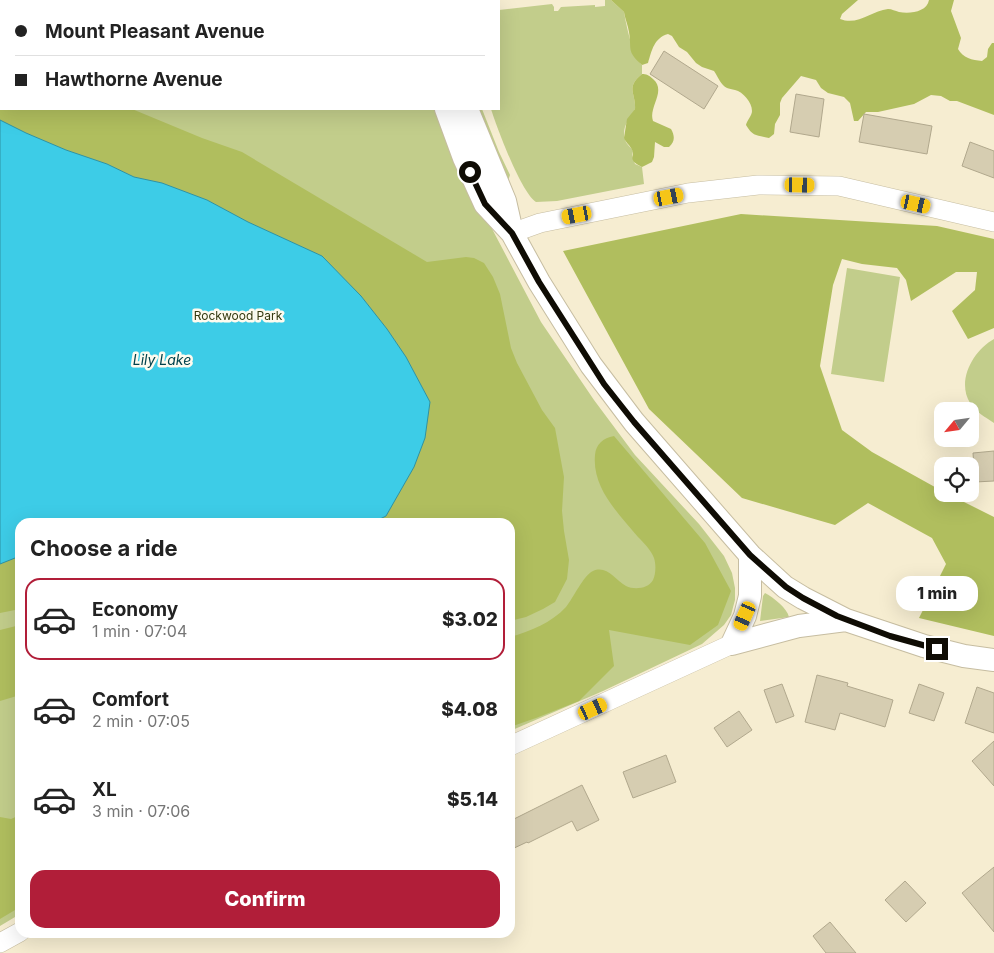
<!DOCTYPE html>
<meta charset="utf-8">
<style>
:root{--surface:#fff;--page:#f6f6f6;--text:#222;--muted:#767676;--line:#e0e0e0;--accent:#b11e39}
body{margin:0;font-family:Inter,sans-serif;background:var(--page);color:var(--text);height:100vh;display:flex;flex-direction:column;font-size:19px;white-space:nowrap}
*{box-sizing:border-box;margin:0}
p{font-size:16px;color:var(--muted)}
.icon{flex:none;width:28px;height:28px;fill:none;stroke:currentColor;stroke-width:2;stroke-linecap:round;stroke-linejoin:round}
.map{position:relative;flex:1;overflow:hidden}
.side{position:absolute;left:15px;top:518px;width:500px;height:420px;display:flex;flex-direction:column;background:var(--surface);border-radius:15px;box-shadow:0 5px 20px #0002}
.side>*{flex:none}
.hud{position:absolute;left:0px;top:0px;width:500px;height:110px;box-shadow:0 5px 20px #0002;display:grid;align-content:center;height:110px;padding:0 15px;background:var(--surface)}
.needle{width:32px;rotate:241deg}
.fabs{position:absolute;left:934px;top:402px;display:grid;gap:10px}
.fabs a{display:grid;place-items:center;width:45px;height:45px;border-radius:10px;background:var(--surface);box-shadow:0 5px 20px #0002;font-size:25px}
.end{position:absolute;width:22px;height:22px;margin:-11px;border:6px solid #0f0c04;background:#fff;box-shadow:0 0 0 2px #fff}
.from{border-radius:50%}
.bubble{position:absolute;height:35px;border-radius:15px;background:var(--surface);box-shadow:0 5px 20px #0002;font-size:16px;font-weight:800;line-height:35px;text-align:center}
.car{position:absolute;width:15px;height:30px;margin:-15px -8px;border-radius:6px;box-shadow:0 0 4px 1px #0007;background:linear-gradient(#f5c518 24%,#345 0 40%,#f5c518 0 76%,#345 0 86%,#f5c518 0)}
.hud b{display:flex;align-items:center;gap:18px;height:48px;font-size:19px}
.hud b+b{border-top:1px solid var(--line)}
.hud i{width:12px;height:12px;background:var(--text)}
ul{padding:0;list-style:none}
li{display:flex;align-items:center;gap:15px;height:82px;margin:0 10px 8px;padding:0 5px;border:2px solid transparent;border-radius:15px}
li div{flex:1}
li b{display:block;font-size:19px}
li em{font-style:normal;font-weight:800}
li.active{border-color:var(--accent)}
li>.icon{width:45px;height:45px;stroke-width:1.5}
h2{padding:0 15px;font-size:22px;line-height:60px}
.primary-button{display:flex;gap:10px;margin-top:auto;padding:10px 15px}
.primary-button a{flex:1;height:58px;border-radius:15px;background:var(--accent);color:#fff;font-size:20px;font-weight:800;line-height:58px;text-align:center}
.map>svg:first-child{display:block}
</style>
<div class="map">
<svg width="994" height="953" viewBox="0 0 994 953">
<rect width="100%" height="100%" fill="#f6edd1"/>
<path fill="#c2cd8b" d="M0,0H414V1H1V109H439L469,185L541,322L594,400L635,455L699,524L724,556L732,573L735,588V600L731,615L724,625L702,644L603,691L510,731V522H20V914L0,926Z
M605,0H611L624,12C626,24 633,58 642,65V74C625,88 636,93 635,109C629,119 620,129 626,142C627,145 631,147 633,151L632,155L635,164L642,167L644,184L557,201L536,202C521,192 497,128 491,109H499V10L552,4L554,7V11H558L561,7L595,5V7L605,6Z
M473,109H482L499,152L510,175L508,181Z
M847,268L900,277L884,382L831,374Z
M994,339V423C985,417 976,412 970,403C956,380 974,350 994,339Z
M765,593C774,598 787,608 789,617L760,621L763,596Z"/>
<path fill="#b0be5e" d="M611,0H858L842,14L840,19C858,26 871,11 888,9C892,9 895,11 899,12C910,14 927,12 929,0H954L951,11L961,38L958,49C963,58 972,60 982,61L987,57L988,49L992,43H994V115L957,101H950L941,96L931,95L914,104L878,112H866L858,121H854L850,103L844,97L828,93L821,88L816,80L801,76L782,98L780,103V115L775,124L774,134L769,138C757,135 753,137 746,125C747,120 752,116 752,111C752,102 743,92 735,90C732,89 729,89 727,88C721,85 718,77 714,71L702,67L696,63L687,52L679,47L672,36L668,34C654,38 652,50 648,63L642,65C626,51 632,49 629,32C628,25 625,19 624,12Z
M0,34L1,109H132L202,138L242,152L427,262L466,257L474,258L484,263L493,277L500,294L511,348L517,363L542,410L555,428L564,477L562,511L564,531L569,560L567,579L555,602L543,609L526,617L510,621V522H374L386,516L430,402L406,357L387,329L361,296L322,256L248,222L207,200L162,183L134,177L107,164L66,150L26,133L0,120Z
M642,74C646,74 649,75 653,79C667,91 648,107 653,121L671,129C675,136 675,142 669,147H664L655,142L654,157L652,162L642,167C625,159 637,156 631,148C629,144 626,143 624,138L627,119L635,109C636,93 625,88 642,74Z
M741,214L937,226L994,239V328L968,339L952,311L975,290L977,272H956L911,301L906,280L897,268L862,264L842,259L833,285L820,366L842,430L872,452L942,491V494H948L994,517V636L919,618L946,564L932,538L868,503L835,525L742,498L649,409L563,251Z
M614,436L705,543L731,591L718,625L690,645L609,630L614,666L579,701L536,718L510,727V637C531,631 551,623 566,607C574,597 583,576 593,571C607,565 615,580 626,586C634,590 648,589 653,580C656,574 656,564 654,558C651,550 644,543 638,537C618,513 592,488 595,455C596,444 603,438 614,436Z
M20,556V609L0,613V564Z
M20,625V695L0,701V630Z
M20,815V907L0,919V817L11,819Z"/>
<path fill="#3dcce7" stroke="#2f92a3" d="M0,120L26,133L66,150L107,164L134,177L162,183L207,200L248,222L322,256L361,296L387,329L406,357L430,402L425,438L414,467L386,516L374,522H20V556L0,564Z"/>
<path fill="#d6cdb1" stroke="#b1a88d" d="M664,51L718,86L704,109L650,74Z
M796,94L824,99L819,137L790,132Z
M864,114L932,126L927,154L859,142Z
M970,142L994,151V178L962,166Z
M994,451V481L975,482L973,453Z
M817,675L848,683L847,686L893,700L885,727L840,713L835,730L805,722Z
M782,684L794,716L776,723L764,690Z
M919,684L944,693L934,721L909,713Z
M977,687L994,693V733L965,723Z
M739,711L752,730L727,747L714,728Z
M994,741V786L972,761Z
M666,755L676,782L633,798L623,772Z
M582,785L599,820L577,831L572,821L528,843L527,842L510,850V821Z
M994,867V932L962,893Z
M905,881L926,903L906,922L885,900Z
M830,922L856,953H826L813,936Z"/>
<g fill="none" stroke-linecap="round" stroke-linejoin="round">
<defs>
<path id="minor" d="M512,233L540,223L688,193L758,185L839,186L994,222
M510,746L732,644
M0,943L20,932"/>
<path id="tertiary" d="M419,0V1
M439,0V1
M446,109L464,158L485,204L512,233L539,282L591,365L634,422L750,555L785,587L803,598L846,620L924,646L964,656L994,660
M467,109L505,201L512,232
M732,644L799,626L846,620
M732,644L745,616L750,596V555"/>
</defs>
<use href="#minor" stroke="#c6bda1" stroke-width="20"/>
<use href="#tertiary" stroke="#c6bda1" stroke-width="24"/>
<use href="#minor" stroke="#fff" stroke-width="19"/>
<use href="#tertiary" stroke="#fff" stroke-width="22"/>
</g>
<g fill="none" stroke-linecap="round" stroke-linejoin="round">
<path stroke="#0f0c04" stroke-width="6" d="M470,172L485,204L512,233L539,282L604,384L634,422L750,555L786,587L803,598L837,616L890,636L937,649"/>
</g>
<g text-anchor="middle" stroke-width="5" stroke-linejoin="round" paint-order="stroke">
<g font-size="12" fill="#333910" stroke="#fefbef">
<text x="238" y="320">Rockwood Park</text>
</g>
<g font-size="14" font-style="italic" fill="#00424d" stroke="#fefbef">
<text x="162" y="365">Lily Lake</text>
</g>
</g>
</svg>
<div class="fabs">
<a><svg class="needle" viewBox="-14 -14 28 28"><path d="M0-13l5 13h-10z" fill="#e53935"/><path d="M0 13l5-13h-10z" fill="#767676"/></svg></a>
<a><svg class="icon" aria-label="locate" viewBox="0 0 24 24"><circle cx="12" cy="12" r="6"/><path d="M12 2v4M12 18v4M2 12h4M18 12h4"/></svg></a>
</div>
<i class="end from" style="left:470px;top:172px"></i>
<i class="end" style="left:937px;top:649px"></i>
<div class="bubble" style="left:896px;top:576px;width:82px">1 min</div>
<i class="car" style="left:800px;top:185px;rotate:91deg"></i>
<i class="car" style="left:669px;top:197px;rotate:79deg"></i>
<i class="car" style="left:916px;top:204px;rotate:103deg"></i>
<i class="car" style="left:577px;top:215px;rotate:259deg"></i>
<i class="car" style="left:745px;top:616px;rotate:204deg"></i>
<i class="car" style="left:593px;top:709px;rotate:65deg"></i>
<div class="hud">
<b><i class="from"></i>Mount Pleasant Avenue</b>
<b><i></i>Hawthorne Avenue</b>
</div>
<section class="side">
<h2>Choose a ride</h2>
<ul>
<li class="active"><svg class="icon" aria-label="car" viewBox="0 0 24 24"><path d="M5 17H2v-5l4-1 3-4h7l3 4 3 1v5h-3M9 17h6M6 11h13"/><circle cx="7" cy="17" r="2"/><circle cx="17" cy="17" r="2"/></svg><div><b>Economy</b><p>1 min · 07:04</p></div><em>$3.02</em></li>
<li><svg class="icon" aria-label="car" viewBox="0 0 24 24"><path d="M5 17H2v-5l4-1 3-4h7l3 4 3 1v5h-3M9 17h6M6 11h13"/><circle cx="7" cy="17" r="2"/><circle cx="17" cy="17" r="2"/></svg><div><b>Comfort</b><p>2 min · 07:05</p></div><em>$4.08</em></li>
<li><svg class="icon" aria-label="car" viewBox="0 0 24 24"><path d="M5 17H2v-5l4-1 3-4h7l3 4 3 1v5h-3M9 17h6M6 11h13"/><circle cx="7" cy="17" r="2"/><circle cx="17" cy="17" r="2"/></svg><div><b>XL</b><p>3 min · 07:06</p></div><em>$5.14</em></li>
</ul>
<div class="primary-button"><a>Confirm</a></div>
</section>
</div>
